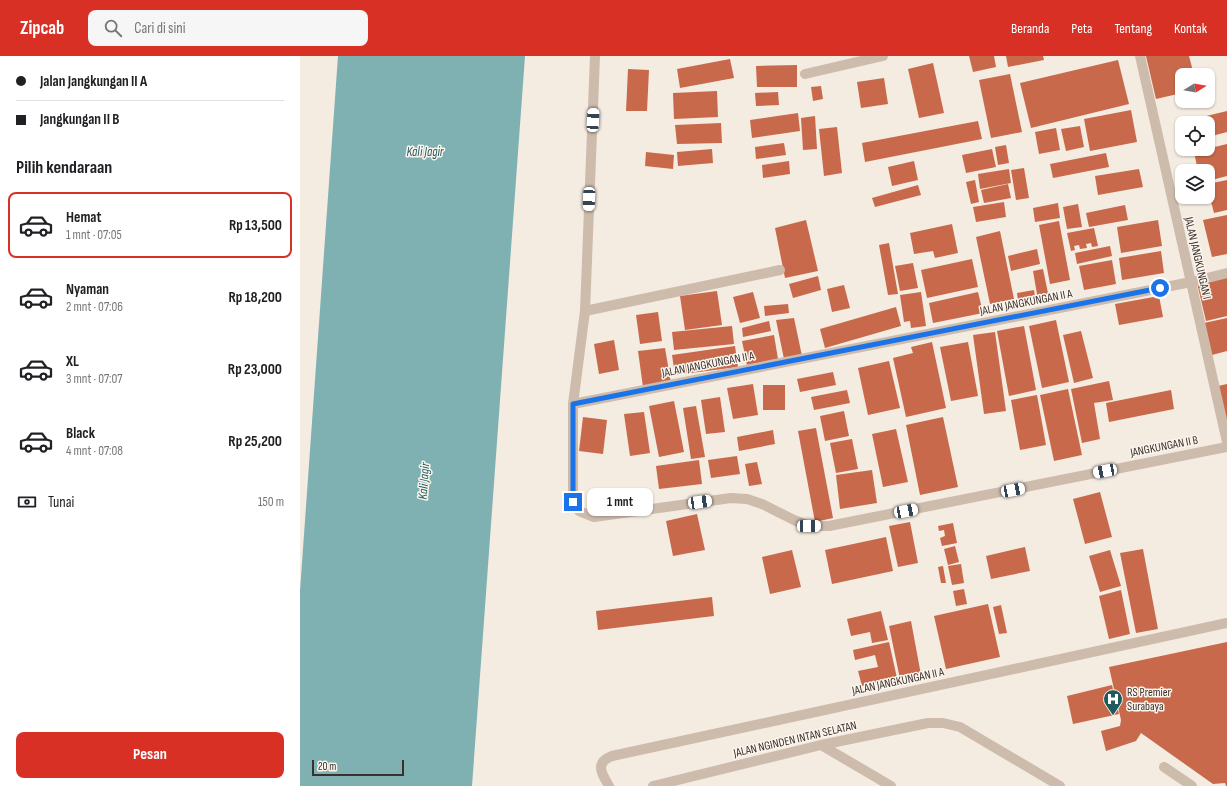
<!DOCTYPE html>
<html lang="id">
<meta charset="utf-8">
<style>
:root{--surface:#fff;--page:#f6f6f6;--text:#202124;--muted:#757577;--line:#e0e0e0;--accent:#d93025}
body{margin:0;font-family:"Sofia Sans Condensed",sans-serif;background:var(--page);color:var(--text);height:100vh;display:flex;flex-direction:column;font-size:15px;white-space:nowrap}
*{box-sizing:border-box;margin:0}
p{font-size:13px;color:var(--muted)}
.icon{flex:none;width:22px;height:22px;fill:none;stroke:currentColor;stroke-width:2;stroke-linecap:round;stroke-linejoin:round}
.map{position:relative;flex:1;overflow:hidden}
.panel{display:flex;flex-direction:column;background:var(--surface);width:300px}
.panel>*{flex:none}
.guide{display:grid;align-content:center;height:88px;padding:0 16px;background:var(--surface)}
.needle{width:26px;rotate:79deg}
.buttons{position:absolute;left:875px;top:12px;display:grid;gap:8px}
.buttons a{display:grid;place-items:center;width:40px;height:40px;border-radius:8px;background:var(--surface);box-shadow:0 1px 3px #0004;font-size:20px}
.scale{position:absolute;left:12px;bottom:10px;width:92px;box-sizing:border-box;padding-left:4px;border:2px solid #3b302b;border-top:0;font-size:11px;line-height:14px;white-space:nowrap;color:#3b302b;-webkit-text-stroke:3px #fbf5ee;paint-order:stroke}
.end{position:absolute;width:18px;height:18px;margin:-9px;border:5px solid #1a73e8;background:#fff;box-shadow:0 0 0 2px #fff}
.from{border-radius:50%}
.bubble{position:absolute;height:28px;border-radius:8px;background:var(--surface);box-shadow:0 1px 3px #0004;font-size:13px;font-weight:700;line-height:28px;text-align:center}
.car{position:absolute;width:12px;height:24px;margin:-12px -6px;border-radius:5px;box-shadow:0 0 3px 1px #0007;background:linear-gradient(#fff 24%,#345 0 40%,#fff 0 76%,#345 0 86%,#fff 0)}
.guide b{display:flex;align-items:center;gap:14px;height:38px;font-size:15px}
.guide b+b{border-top:1px solid var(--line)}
.guide i{width:10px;height:10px;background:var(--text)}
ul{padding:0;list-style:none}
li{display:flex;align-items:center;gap:12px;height:66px;margin:0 8px 6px;padding:0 8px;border:2px solid transparent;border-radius:8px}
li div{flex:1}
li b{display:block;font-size:15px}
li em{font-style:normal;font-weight:700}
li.selected{border-color:var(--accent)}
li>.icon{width:36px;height:36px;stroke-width:1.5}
h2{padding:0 16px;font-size:18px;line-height:48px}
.pay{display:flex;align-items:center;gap:10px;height:44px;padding:0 16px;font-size:15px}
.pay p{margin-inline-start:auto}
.button{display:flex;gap:8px;margin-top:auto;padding:8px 16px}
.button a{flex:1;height:46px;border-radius:8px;background:var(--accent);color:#fff;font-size:16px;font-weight:700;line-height:46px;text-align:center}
header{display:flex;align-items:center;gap:24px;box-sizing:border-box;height:56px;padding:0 20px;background:var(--accent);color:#fff}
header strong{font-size:19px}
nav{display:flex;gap:22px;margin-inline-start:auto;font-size:14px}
.search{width:280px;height:36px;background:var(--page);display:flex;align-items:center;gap:10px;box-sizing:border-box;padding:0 14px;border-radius:8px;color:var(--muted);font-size:15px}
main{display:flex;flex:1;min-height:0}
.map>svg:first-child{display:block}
</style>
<header>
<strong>Zipcab</strong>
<div class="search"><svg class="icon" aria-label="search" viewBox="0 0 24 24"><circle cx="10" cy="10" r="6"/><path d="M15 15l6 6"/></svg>Cari di sini</div>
<nav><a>Beranda</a><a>Peta</a><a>Tentang</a><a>Kontak</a></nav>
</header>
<main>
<section class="panel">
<div class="guide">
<b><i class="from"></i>Jalan Jangkungan II A</b>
<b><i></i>Jangkungan II B</b>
</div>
<h2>Pilih kendaraan</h2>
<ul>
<li class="selected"><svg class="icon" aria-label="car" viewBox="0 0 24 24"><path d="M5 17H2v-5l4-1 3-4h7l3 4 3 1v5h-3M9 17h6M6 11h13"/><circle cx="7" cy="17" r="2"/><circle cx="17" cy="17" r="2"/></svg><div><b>Hemat</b><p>1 mnt · 07:05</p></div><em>Rp 13,500</em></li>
<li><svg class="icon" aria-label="car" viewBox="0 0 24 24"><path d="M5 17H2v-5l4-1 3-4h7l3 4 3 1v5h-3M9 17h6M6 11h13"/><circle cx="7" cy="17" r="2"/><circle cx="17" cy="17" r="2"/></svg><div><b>Nyaman</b><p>2 mnt · 07:06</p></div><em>Rp 18,200</em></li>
<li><svg class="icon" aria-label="car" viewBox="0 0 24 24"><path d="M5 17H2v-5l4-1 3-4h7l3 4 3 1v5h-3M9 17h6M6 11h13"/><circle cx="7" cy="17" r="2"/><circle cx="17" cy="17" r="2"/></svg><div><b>XL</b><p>3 mnt · 07:07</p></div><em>Rp 23,000</em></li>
<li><svg class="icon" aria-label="car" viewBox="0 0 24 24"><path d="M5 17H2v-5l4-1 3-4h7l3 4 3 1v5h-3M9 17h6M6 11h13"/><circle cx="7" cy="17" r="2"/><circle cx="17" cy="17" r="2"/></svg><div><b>Black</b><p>4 mnt · 07:08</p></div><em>Rp 25,200</em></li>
</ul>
<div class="pay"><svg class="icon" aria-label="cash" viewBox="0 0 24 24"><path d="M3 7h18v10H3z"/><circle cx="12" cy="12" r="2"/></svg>Tunai<p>150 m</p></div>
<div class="button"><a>Pesan</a></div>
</section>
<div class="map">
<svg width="927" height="730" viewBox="0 0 927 730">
<rect width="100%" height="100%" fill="#f4ebe1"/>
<path fill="#7fb0b2" d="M38,0H225L172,730H0V535Z"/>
<path fill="#c8694b" d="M669,0H694L696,11L673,16Z
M706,0H743L744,4L708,11Z
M846,0H889L894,19H882V37L856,43Z
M430,3L434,22L380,32L377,13Z
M818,4L829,48L731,72L720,27Z
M633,7L644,57L619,62L608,13Z
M497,9V31H457L456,10Z
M328,13L349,14L347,55H326Z
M710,18L722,76L691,82L679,24Z
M584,22L588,48L561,52L557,26Z
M521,30L523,43L513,45L511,31Z
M417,35L418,61L374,63L373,37Z
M478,36L479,49L456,50L455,37Z
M831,54L837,86L790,95L784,63Z
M927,55V76L908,81V67H895L894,63Z
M498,57L500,75L452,82L450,64Z
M515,60L517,93L503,94L501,62Z
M678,65L682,83L565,106L562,87Z
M421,67L422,87L377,88L375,69Z
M780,70L784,91L766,95L761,73Z
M537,71L542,117L524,120L519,73Z
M756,72L760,94L739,98L735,76Z
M484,87L486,99L456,103L455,91Z
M927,88V120L908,125V115H898L894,96Z
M706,89L709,107L698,109L695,91Z
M412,93L413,107L378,110L377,96Z
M692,93L696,111L666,117L662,99Z
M346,96L374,99L373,113L345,110Z
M806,97L809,111L753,122L750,108Z
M489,105L490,118L463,122L462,109Z
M614,105L618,124L592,130L588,111Z
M724,112L729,142L716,144L711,114Z
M709,113L711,127L680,133L678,118Z
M839,113L843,131L798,139L795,120Z
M675,124L679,146L671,148L666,126Z
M927,124V154L914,157L908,134V128Z
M708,128L711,142L684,147L681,134Z
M618,129L621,139L575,151L572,142Z
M704,146L706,161L676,166L673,151Z
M758,147L760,162L735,166L733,152Z
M778,148L782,171L767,173L763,151Z
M825,149L828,164L789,171L786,157Z
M927,159V198L912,201L903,164Z
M506,164L518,215L485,222L475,172Z
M858,164L862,190L821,197L817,171Z
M759,165L770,224L750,228L739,169Z
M652,168L658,197L635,202L633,195L614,198L610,177Z
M794,172L798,190L792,191L791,187L786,188L787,192L780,193L779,189L774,190L775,194L771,195L767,177Z
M700,175L714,243L690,248L676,181Z
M589,187L598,238L588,239L579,189Z
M810,190L812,200L777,208L775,197Z
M737,193L740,208L711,215L708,200Z
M861,195L864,217L822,224L819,202Z
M672,203L678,231L627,242L621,214Z
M812,204L816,228L784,234L779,210Z
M613,207L618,232L600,235L595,210Z
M743,213L749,242L738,244L733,215Z
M518,220L521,234L493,242L489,228Z
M927,220V260L906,265L897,227Z
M544,229L550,252L532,256L527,233Z
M734,234L736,248L719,251L717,237Z
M417,235L422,269L385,274L380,240Z
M453,236L460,262L440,267L433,241Z
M621,236L626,270L611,272L610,265L604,266L600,239Z
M678,236L683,257L633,267L629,247Z
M859,240L863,261L819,269L815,248Z
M488,248L489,257L465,260L464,250Z
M596,251L601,270L525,292L520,273Z
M358,256L362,285L340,288L336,259Z
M494,262L502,300L484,303L476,264Z
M927,262V295L912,299L904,267Z
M756,264L769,326L742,332L729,270Z
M469,265L471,275L443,281L442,272Z
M432,270L434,288L374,294L372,276Z
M724,270L736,334L709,340L697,275Z
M781,275L793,322L774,327L763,279Z
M695,276L706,355L684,358L673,279Z
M474,279L478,303L447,309L442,285Z
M314,284L319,314L299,318L294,288Z
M632,286L646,352L606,361L593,302L613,297L611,291Z
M668,286L678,340L651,345L640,291Z
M435,290L438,311L375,319L372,299Z
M365,292L371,327L343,331L338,295Z
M589,305L600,352L568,359L558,312Z
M533,316L536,329L500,336L497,323Z
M809,325L813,344L794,347L800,383L782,387L771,333Z
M453,328L458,359L433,363L427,332Z
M927,328V366L918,330Z
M463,329H485V354H463Z
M768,333L782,399L754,405L740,339Z
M547,334L550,347L514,354L511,341Z
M871,334L874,353L809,366L806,347Z
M737,339L746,389L720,394L711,344Z
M420,341L425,376L406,378L401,344Z
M374,345L384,396L359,401L349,350Z
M396,350L405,401L391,403L383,352Z
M544,355L549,380L525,385L520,360Z
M344,356L350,397L330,400L324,358Z
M283,361L307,364L303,398L279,395Z
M643,361L658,431L620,439L606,369Z
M516,372L533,462L515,466L498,375Z
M596,373L608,426L583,431L572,378Z
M473,374L475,388L439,395L437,381Z
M552,383L558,413L536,417L530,387Z
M437,400L440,418L411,422L408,404Z
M399,404L402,428L359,433L356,410Z
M457,406L462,428L449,430L445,408Z
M572,414L577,447L540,453L536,419Z
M800,436L812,481L785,488L773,443Z
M397,458L405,494L373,500L366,465Z
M610,466L618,507L598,511L589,470Z
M653,467L657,487L642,490L640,482L645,480L644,474L639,475L638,470Z
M586,481L593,515L532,528L525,494Z
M655,490L659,506L648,509L644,493Z
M725,491L730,515L691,523L686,500Z
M843,493L858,573L836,577L820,497Z
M492,494L501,531L470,538L462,501Z
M810,494L821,530L800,536L789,500Z
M661,508L664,527L652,529L648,510Z
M643,510L646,527H641L638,511Z
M664,533L667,548L656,550L653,535Z
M821,534L830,578L809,583L799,540Z
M412,541L414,560L298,574L296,555Z
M688,548L700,601L646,613L634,560Z
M701,549L707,577L699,578L693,551Z
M581,555L588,584L572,587L570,576L551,580L547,563Z
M611,565L621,619L600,623L589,570Z
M589,586L597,622L562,630L558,615L578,611L575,599L555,604L553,594Z
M927,586V730H926L925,727L913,728L841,677L836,685L806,695L801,675L820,670L821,664L809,611Z
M812,629L819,658L773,668L767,640Z"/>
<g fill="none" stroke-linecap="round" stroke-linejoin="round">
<path stroke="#cdbbac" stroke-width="10" d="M864,711L892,730"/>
<path stroke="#cdbbac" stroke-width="10" d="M295,0L285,255L273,348V446L279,455L294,461L431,442L447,443L462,448L494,464L509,470H529L927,391
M840,0L927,386
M505,18L583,0
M285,255L480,214
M273,348L891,226L927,217
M521,689L591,730
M309,730C302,718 294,707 312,700L927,567
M353,730L521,689L628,667H643L660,671L760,730"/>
</g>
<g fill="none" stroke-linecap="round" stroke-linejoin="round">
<path stroke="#1a73e8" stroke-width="5" d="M273,446V348L860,232"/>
</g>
<defs>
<symbol id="hospital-pin" viewBox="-11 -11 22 30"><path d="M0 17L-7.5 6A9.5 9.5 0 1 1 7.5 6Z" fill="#1f5a5e" stroke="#fbf5ee"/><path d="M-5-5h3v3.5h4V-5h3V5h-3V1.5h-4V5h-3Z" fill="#fff"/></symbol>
</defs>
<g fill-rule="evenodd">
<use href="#hospital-pin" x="802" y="632" width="22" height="30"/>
</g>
<g text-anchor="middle" stroke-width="3" stroke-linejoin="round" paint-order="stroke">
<g font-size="12" fill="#3b302b" stroke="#fbf5ee">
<text transform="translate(898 202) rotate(77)" y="4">JALAN JANGKUNGAN I</text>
<text transform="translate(726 246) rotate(-11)" y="4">JALAN JANGKUNGAN II A</text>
<text transform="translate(408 308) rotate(-11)" y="4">JALAN JANGKUNGAN II A</text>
<text transform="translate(864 390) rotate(-11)" y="4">JANGKUNGAN II B</text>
<text transform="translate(598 625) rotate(-12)" y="4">JALAN JANGKUNGAN II A</text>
<text transform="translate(495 683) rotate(-13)" y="4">JALAN NGINDEN INTAN SELATAN</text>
</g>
<g font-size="12" fill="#3b302b" stroke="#fbf5ee" text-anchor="start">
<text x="827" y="640">RS Premier<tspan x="827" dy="14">Surabaya</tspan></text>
</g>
<g font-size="13" font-style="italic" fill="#1f5a5e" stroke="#fbf5ee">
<text x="125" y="100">Kali Jagir</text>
<text transform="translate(123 425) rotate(-86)" y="5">Kali Jagir</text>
</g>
</g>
</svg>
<div class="buttons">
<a><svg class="needle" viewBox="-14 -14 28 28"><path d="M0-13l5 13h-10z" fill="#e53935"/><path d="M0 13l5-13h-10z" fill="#757577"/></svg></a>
<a><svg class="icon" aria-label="locate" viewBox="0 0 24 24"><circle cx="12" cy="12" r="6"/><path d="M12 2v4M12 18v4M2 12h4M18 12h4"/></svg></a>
<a><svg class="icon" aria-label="layers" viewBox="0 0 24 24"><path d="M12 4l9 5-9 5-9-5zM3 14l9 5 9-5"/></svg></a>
</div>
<div class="scale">20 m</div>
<i class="end from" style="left:860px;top:232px"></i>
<i class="end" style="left:273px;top:446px"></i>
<div class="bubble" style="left:287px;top:432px;width:66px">1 mnt</div>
<i class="car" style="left:293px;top:64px;rotate:3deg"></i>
<i class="car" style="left:289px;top:143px;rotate:182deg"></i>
<i class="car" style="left:805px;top:415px;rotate:259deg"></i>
<i class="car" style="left:713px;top:434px;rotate:79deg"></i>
<i class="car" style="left:400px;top:446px;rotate:82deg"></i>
<i class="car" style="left:606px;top:455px;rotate:79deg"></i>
<i class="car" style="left:509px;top:470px;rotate:89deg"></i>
</div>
</main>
